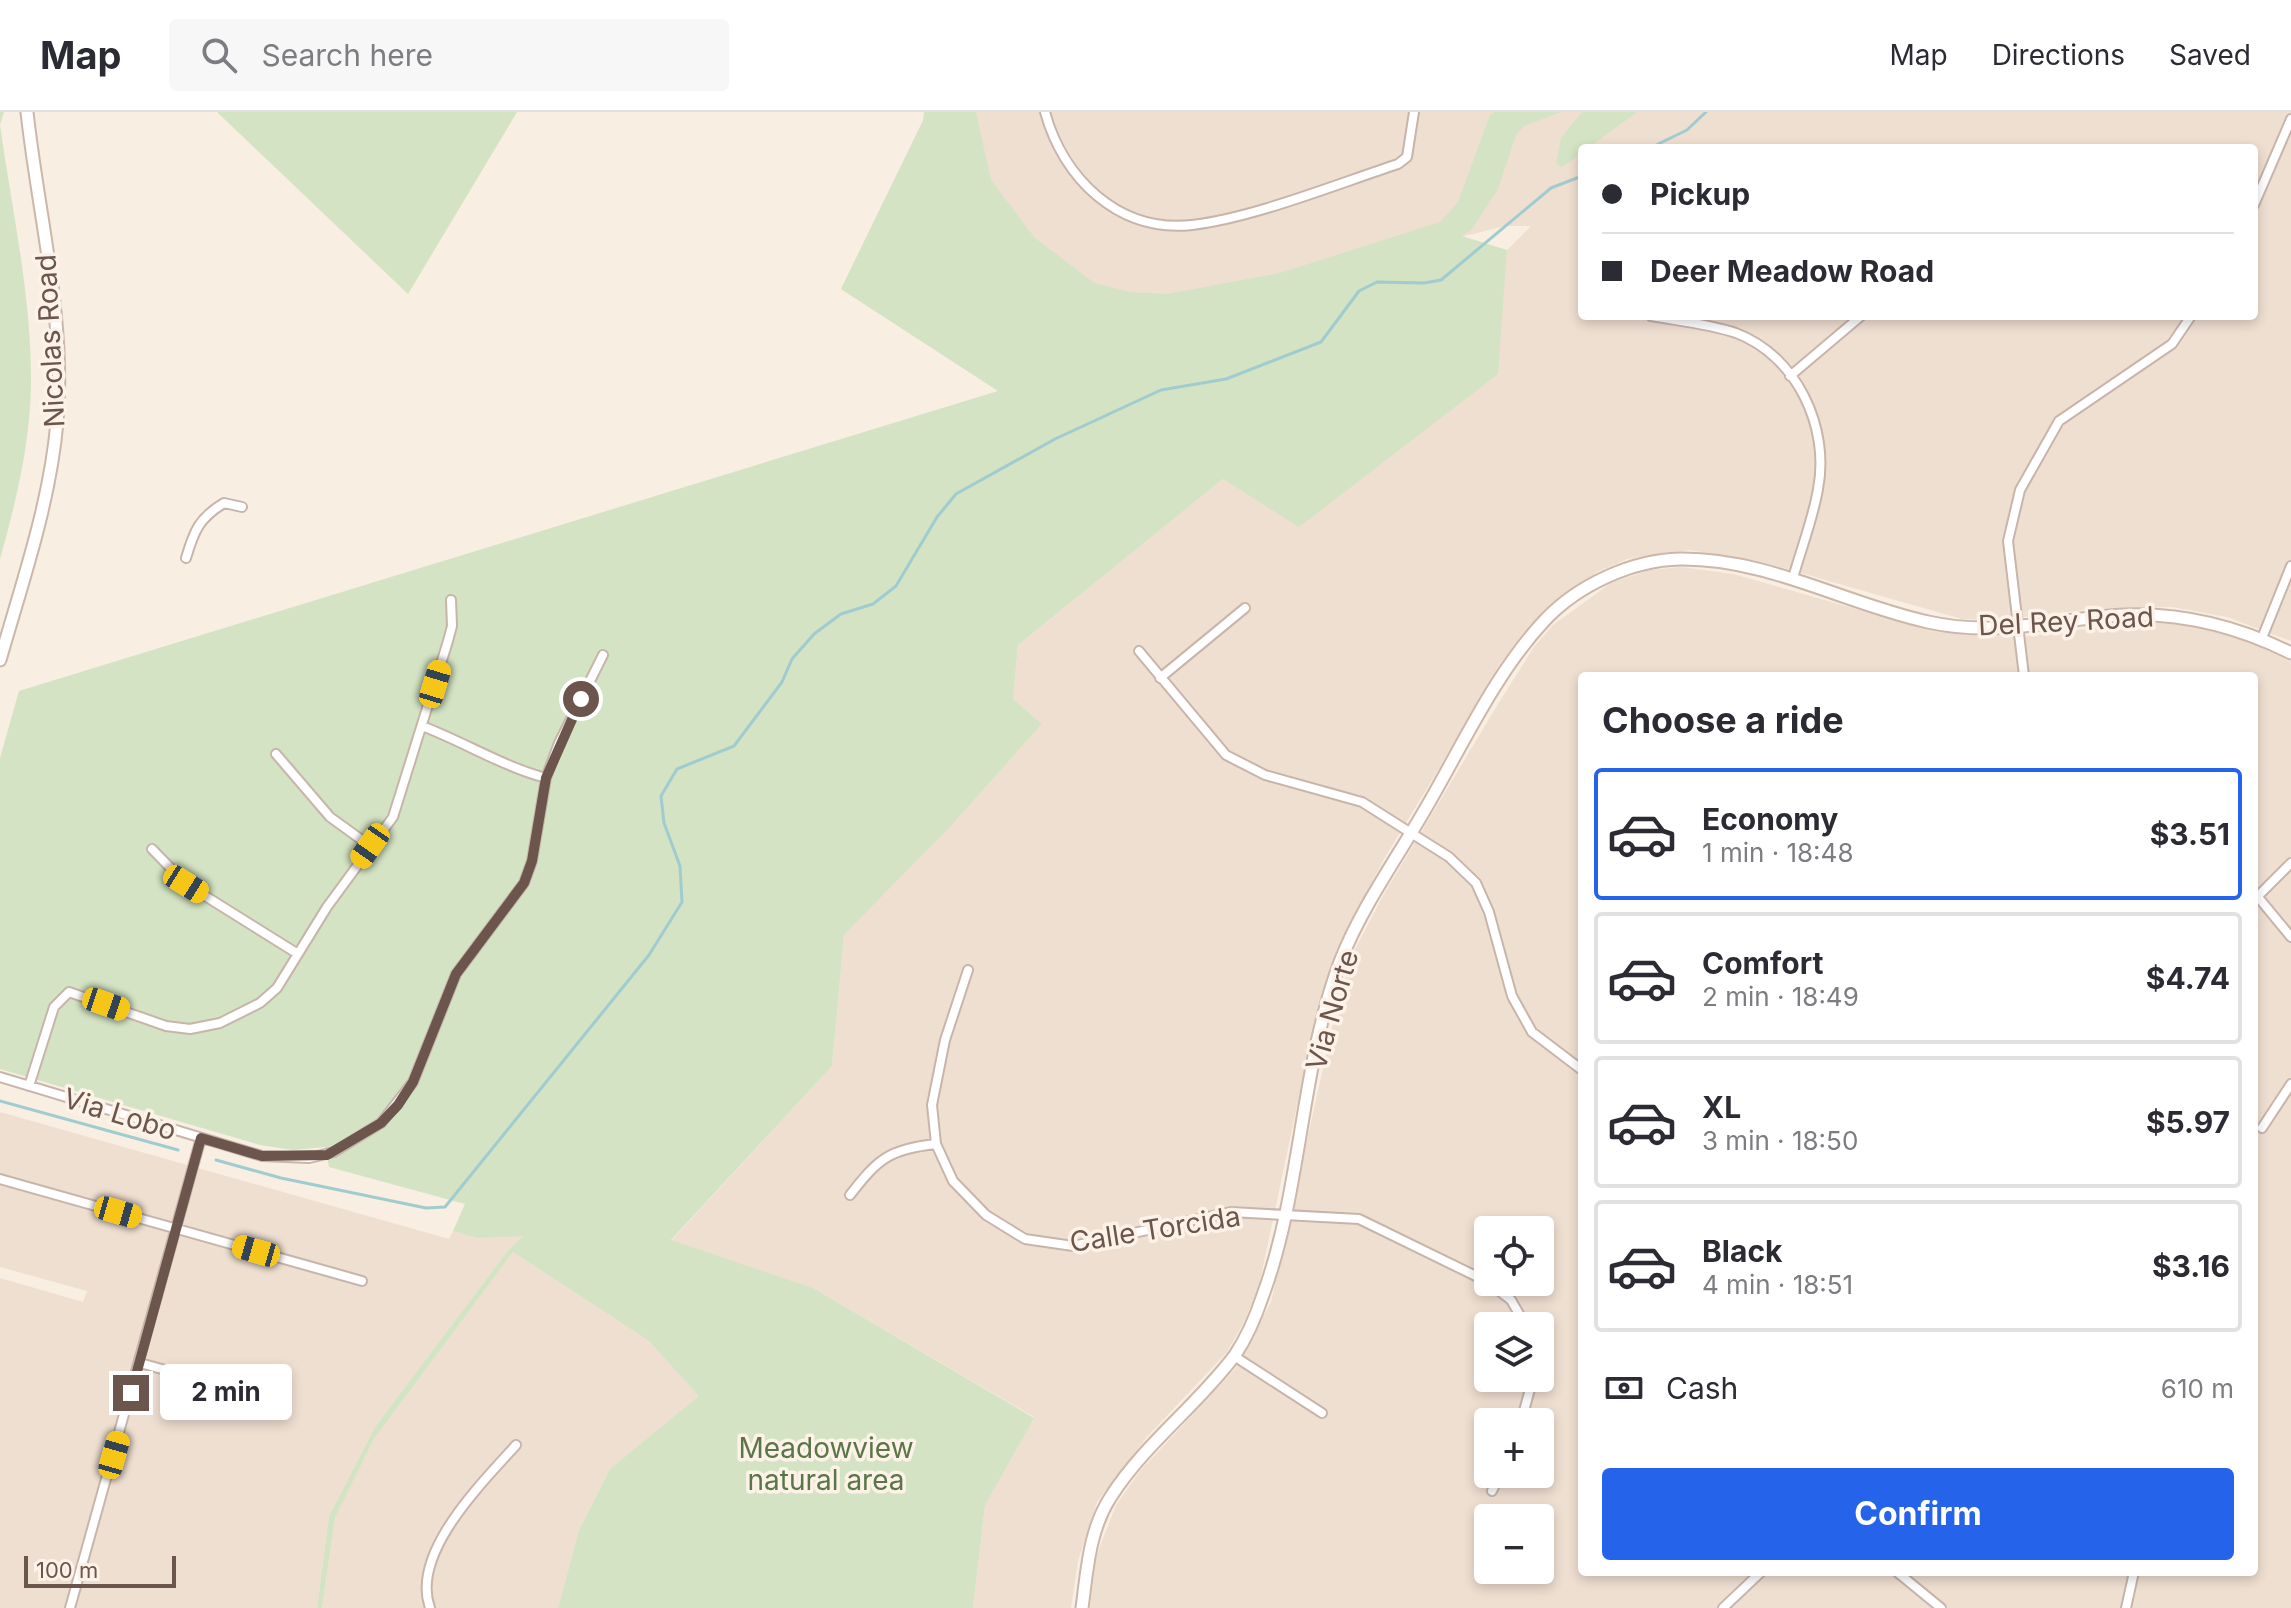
<!DOCTYPE html>
<meta charset="utf-8">
<style>
:root{--surface:#fff;--page:#f7f7f7;--text:#2b2b33;--muted:#7c7c81;--line:#e1e1e2;--accent:#2563eb}
body{margin:0;font-family:Inter,sans-serif;background:var(--page);color:var(--text);height:100vh;display:flex;flex-direction:column;font-size:30px;white-space:nowrap}
*{box-sizing:border-box;margin:0}
p{font-size:26px;color:var(--muted)}
.icon{flex:none;width:44px;height:44px;fill:none;stroke:currentColor;stroke-width:2;stroke-linecap:round;stroke-linejoin:round}
.map{position:relative;flex:1;overflow:hidden}
.sheet{position:absolute;left:1578px;top:560px;width:680px;height:904px;display:flex;flex-direction:column;background:var(--surface);border-radius:8px;box-shadow:0 4px 12px #0003}
.sheet>*{flex:none}
.top-card{position:absolute;left:1578px;top:32px;width:680px;height:176px;border-radius:8px;box-shadow:0 4px 12px #0003;display:grid;align-content:center;height:176px;padding:0 24px;background:var(--surface)}
.controls{position:absolute;left:1474px;top:1104px;display:grid;gap:16px}
.controls a{display:grid;place-items:center;width:80px;height:80px;border-radius:8px;background:var(--surface);box-shadow:0 4px 12px #0003;font-size:40px}
.scale{position:absolute;left:24px;bottom:20px;width:152px;box-sizing:border-box;padding-left:8px;border:4px solid #6c554c;border-top:0;font-size:22px;line-height:28px;white-space:nowrap;color:#6c554c;-webkit-text-stroke:6px #fcf2e7;paint-order:stroke}
.end{position:absolute;width:36px;height:36px;margin:-18px;border:10px solid #6c554c;background:#fff;box-shadow:0 0 0 4px #fff}
.from{border-radius:50%}
.bubble{position:absolute;height:56px;border-radius:8px;background:var(--surface);box-shadow:0 4px 12px #0003;font-size:26px;font-weight:700;line-height:56px;text-align:center}
.car{position:absolute;width:24px;height:48px;margin:-24px -12px;border-radius:10px;box-shadow:0 0 6px 2px #0007;background:linear-gradient(#f5c518 24%,#345 0 40%,#f5c518 0 76%,#345 0 86%,#f5c518 0)}
.top-card b{display:flex;align-items:center;gap:28px;height:76px;font-size:30px}
.top-card b+b{border-top:2px solid var(--line)}
.top-card i{width:20px;height:20px;background:var(--text)}
ul{padding:0;list-style:none}
li{display:flex;align-items:center;gap:24px;height:132px;margin:0 16px 12px;padding:0 8px;border:4px solid var(--line);border-radius:8px}
li div{flex:1}
li b{display:block;font-size:30px}
li em{font-style:normal;font-weight:700}
li.active{border-color:var(--accent)}
li>.icon{width:72px;height:72px;stroke-width:1.5}
h2{padding:0 24px;font-size:36px;line-height:96px}
.pay{display:flex;align-items:center;gap:20px;height:88px;padding:0 24px;font-size:30px}
.pay p{margin-inline-start:auto}
.cta{display:flex;gap:16px;margin-top:auto;padding:16px 24px}
.cta a{flex:1;height:92px;border-radius:8px;background:var(--accent);color:#fff;font-size:32px;font-weight:700;line-height:92px;text-align:center}
header{display:flex;align-items:center;gap:48px;box-sizing:border-box;height:112px;padding:0 40px;background:var(--surface);border-bottom:2px solid var(--line)}
header strong{font-size:38px}
nav{display:flex;gap:44px;margin-inline-start:auto;font-size:28px}
.search{width:560px;height:72px;background:var(--page);display:flex;align-items:center;gap:20px;box-sizing:border-box;padding:0 28px;border-radius:8px;color:var(--muted);font-size:30px}
.map>svg:first-child{display:block}
</style>
<header>
<strong>Map</strong>
<div class="search"><svg class="icon" aria-label="search" viewBox="0 0 24 24"><circle cx="10" cy="10" r="6"/><path d="M15 15l6 6"/></svg>Search here</div>
<nav><a>Map</a><a>Directions</a><a>Saved</a></nav>
</header>
<div class="map">
<svg width="2291" height="1496" viewBox="0 0 2291 1496">
<rect width="100%" height="100%" fill="#f8eee2"/>
<path fill="#efdfd1" fill-rule="evenodd" d="M927,0H2291V529L2227,505L2172,495L2101,496L1996,508L1962,507L1769,452L1690,438L1627,447L1597,460L1571,478L1539,505L1512,537L1384,747L1349,813L1318,894L1259,1174L1244,1210L1227,1240L1147,1325L1097,1390L1078,1449L1071,1496H973L985,1393L1034,1305L813,1176L671,1129L832,954L844,823L951,714L1042,612L1013,587L1018,533L1223,367L1497,262L1507,138L1531,114H1505L1461,125L999,279L841,177ZM1582,36H2254V204H1582Z
M1681,455L1733,462L1937,520L2020,525L2143,510L2188,513L2245,528L2291,550V1496H1090L1094,1450L1116,1393L1140,1359L1235,1257L1271,1190L1338,889L1354,839L1384,782L1498,592L1534,535L1553,513L1611,471L1650,458ZM1582,564H2254V1460H1582ZM1488,1118H1540V1170H1488ZM1488,1214H1540V1266H1488ZM1488,1310H1540V1362H1488ZM1488,1406H1540V1458H1488Z
M0,1000L449,1127L453,1119L477,1126L524,1123L509,1137L375,1315L329,1404L317,1496H0V1166L83,1190L87,1179L0,1155Z
M513,1140L649,1229L700,1284L610,1357L579,1418L558,1496H322L335,1406L374,1327Z"/>
<path fill="#d3e3c3" d="M0,0H4L0,13C12,99 32,186 31,273C30,332 16,390 0,447Z
M217,0H517L408,182Z
M924,0H976L991,68L1034,125L1094,171L1130,180L1167,182L1280,161L1440,110L1458,90L1490,3L1495,0H1561L1524,14L1516,23L1498,77L1472,117L1462,124L1507,138L1498,262L1299,415L1223,367L1018,533L1013,587L1042,612L951,714L844,823L832,954L671,1128L813,1176L1034,1306L985,1393L973,1496H558L579,1418L610,1357L699,1284L649,1229L513,1140L374,1327L335,1406L322,1496H317L329,1404L375,1315L509,1137L523,1124L477,1126L453,1119L465,1092L329,1055L325,1035L293,1038L260,1033L0,957V646L19,579L998,279L841,177L923,9Z
M1582,0H1637L1588,36H1582V41L1562,55L1556,51L1561,26Z"/>
<g fill="none" stroke-linecap="round" stroke-linejoin="round">
<path stroke="#a1cccf" stroke-width="3" d="M1650,36L1687,18L1706,0
M0,989L178,1038
M216,1048L281,1066L426,1096L445,1095L649,843L682,790L680,754L664,711L661,684L677,657L734,634L782,570L792,547L814,522L841,502L873,492L896,474L937,405L956,382L1055,327L1161,278L1226,267L1321,230L1359,179L1377,170L1424,171L1441,168L1551,76L1582,64"/>
<defs>
<path id="street" d="M1045,0C1063,66 1118,121 1192,113C1253,106 1337,72 1398,52L1407,45L1414,0
M2254,93L2291,7
M1651,204C1679,209 1709,212 1736,221C1797,244 1830,316 1818,377C1813,407 1801,437 1793,466
M1790,264L1861,204
M186,446C194,419 199,406 224,391L242,395
M2262,526L2291,454
M1139,539L1226,643L1265,663L1362,690L1449,745L1476,771L1489,800L1512,884L1532,920L1582,958
M2024,564L2008,429L2020,378L2059,309L2172,232L2191,204
M1160,566L1245,496
M422,614C464,630 504,655 546,666L559,631L603,543
M276,642L330,705L370,734
M152,737L186,772L298,842
M2258,785L2291,825
M2254,788L2291,751
M968,858L945,928L932,993L936,1032L953,1069L986,1103L1025,1127L1073,1134L1231,1100L1359,1107L1488,1170
M0,965L262,1044L309,1046L334,1040L381,1011L413,970L456,862L524,771L532,749L546,666
M29,974L54,895L69,880L166,914L190,917L220,911L260,891L277,876L327,795L393,705L448,529L452,514L451,488
M2262,1016L2291,972
M0,1067L362,1169
M850,1083C878,1047 889,1037 936,1032
M1488,1170L1511,1188L1526,1214
M1234,1244L1322,1301
M140,1251L241,1279
M1521,1310L1533,1266
M1492,1379L1500,1362
M1897,1460L1941,1496
M70,1496L201,1026
M430,1496C410,1441 483,1370 516,1333
M1723,1496L1761,1460
M2126,1496L2134,1460"/>
<path id="secondary" d="M0,548C22,471 50,391 57,310C66,207 38,102 27,0
M1082,1496C1087,1459 1089,1419 1110,1386C1144,1332 1197,1294 1235,1243C1247,1225 1256,1204 1263,1183C1302,1077 1300,957 1340,850C1360,798 1395,749 1423,701C1461,637 1494,562 1545,508C1578,473 1632,448 1680,447C1768,446 1845,492 1928,510C1990,524 2047,510 2108,504C2173,498 2233,512 2291,541"/>
</defs>
<use href="#street" stroke="#c7b5ab" stroke-width="12"/>
<use href="#secondary" stroke="#ccb7ab" stroke-width="15"/>
<use href="#street" stroke="#fff" stroke-width="8"/>
<use href="#secondary" stroke="#fff" stroke-width="11"/>
</g>
<g fill="none" stroke-linecap="round" stroke-linejoin="round">
<path stroke="#6c554c" stroke-width="10" d="M131,1281L201,1026L262,1044L327,1043L381,1011L398,993L413,970L456,862L524,771L532,749L546,666L581,587"/>
</g>
<g text-anchor="middle" stroke-width="7" stroke-linejoin="round" paint-order="stroke">
<g font-size="28" fill="#6c554c" stroke="#fcf2e7">
<text transform="translate(50 229) rotate(-93)" y="10">Nicolas Road</text>
<text transform="translate(2066 509) rotate(-3)" y="10">Del Rey Road</text>
<text transform="translate(1332 898) rotate(-74)" y="10">Via Norte</text>
<text transform="translate(120 1002) rotate(17)" y="10">Via Lobo</text>
<text transform="translate(1155 1117) rotate(-9)" y="10">Calle Torcida</text>
</g>
<g font-size="28" fill="#5a7649" stroke="#fcf2e7">
<text x="826" y="1346">Meadowview<tspan x="826" dy="32">natural area</tspan></text>
</g>
</g>
</svg>
<div class="controls">
<a><svg class="icon" aria-label="locate" viewBox="0 0 24 24"><circle cx="12" cy="12" r="6"/><path d="M12 2v4M12 18v4M2 12h4M18 12h4"/></svg></a>
<a><svg class="icon" aria-label="layers" viewBox="0 0 24 24"><path d="M12 4l9 5-9 5-9-5zM3 14l9 5 9-5"/></svg></a>
<a>+</a>
<a>−</a>
</div>
<div class="scale">100 m</div>
<i class="end from" style="left:581px;top:587px"></i>
<i class="end" style="left:131px;top:1281px"></i>
<div class="bubble" style="left:160px;top:1252px;width:132px">2 min</div>
<i class="car" style="left:435px;top:572px;rotate:17deg"></i>
<i class="car" style="left:370px;top:734px;rotate:215deg"></i>
<i class="car" style="left:186px;top:772px;rotate:122deg"></i>
<i class="car" style="left:106px;top:892px;rotate:109deg"></i>
<i class="car" style="left:118px;top:1100px;rotate:106deg"></i>
<i class="car" style="left:256px;top:1139px;rotate:286deg"></i>
<i class="car" style="left:114px;top:1343px;rotate:16deg"></i>
<div class="top-card">
<b><i class="from"></i>Pickup</b>
<b><i></i>Deer Meadow Road</b>
</div>
<section class="sheet">
<h2>Choose a ride</h2>
<ul>
<li class="active"><svg class="icon" aria-label="car" viewBox="0 0 24 24"><path d="M5 17H2v-5l4-1 3-4h7l3 4 3 1v5h-3M9 17h6M6 11h13"/><circle cx="7" cy="17" r="2"/><circle cx="17" cy="17" r="2"/></svg><div><b>Economy</b><p>1 min · 18:48</p></div><em>$3.51</em></li>
<li><svg class="icon" aria-label="car" viewBox="0 0 24 24"><path d="M5 17H2v-5l4-1 3-4h7l3 4 3 1v5h-3M9 17h6M6 11h13"/><circle cx="7" cy="17" r="2"/><circle cx="17" cy="17" r="2"/></svg><div><b>Comfort</b><p>2 min · 18:49</p></div><em>$4.74</em></li>
<li><svg class="icon" aria-label="car" viewBox="0 0 24 24"><path d="M5 17H2v-5l4-1 3-4h7l3 4 3 1v5h-3M9 17h6M6 11h13"/><circle cx="7" cy="17" r="2"/><circle cx="17" cy="17" r="2"/></svg><div><b>XL</b><p>3 min · 18:50</p></div><em>$5.97</em></li>
<li><svg class="icon" aria-label="car" viewBox="0 0 24 24"><path d="M5 17H2v-5l4-1 3-4h7l3 4 3 1v5h-3M9 17h6M6 11h13"/><circle cx="7" cy="17" r="2"/><circle cx="17" cy="17" r="2"/></svg><div><b>Black</b><p>4 min · 18:51</p></div><em>$3.16</em></li>
</ul>
<div class="pay"><svg class="icon" aria-label="cash" viewBox="0 0 24 24"><path d="M3 7h18v10H3z"/><circle cx="12" cy="12" r="2"/></svg>Cash<p>610 m</p></div>
<div class="cta"><a>Confirm</a></div>
</section>
</div>
